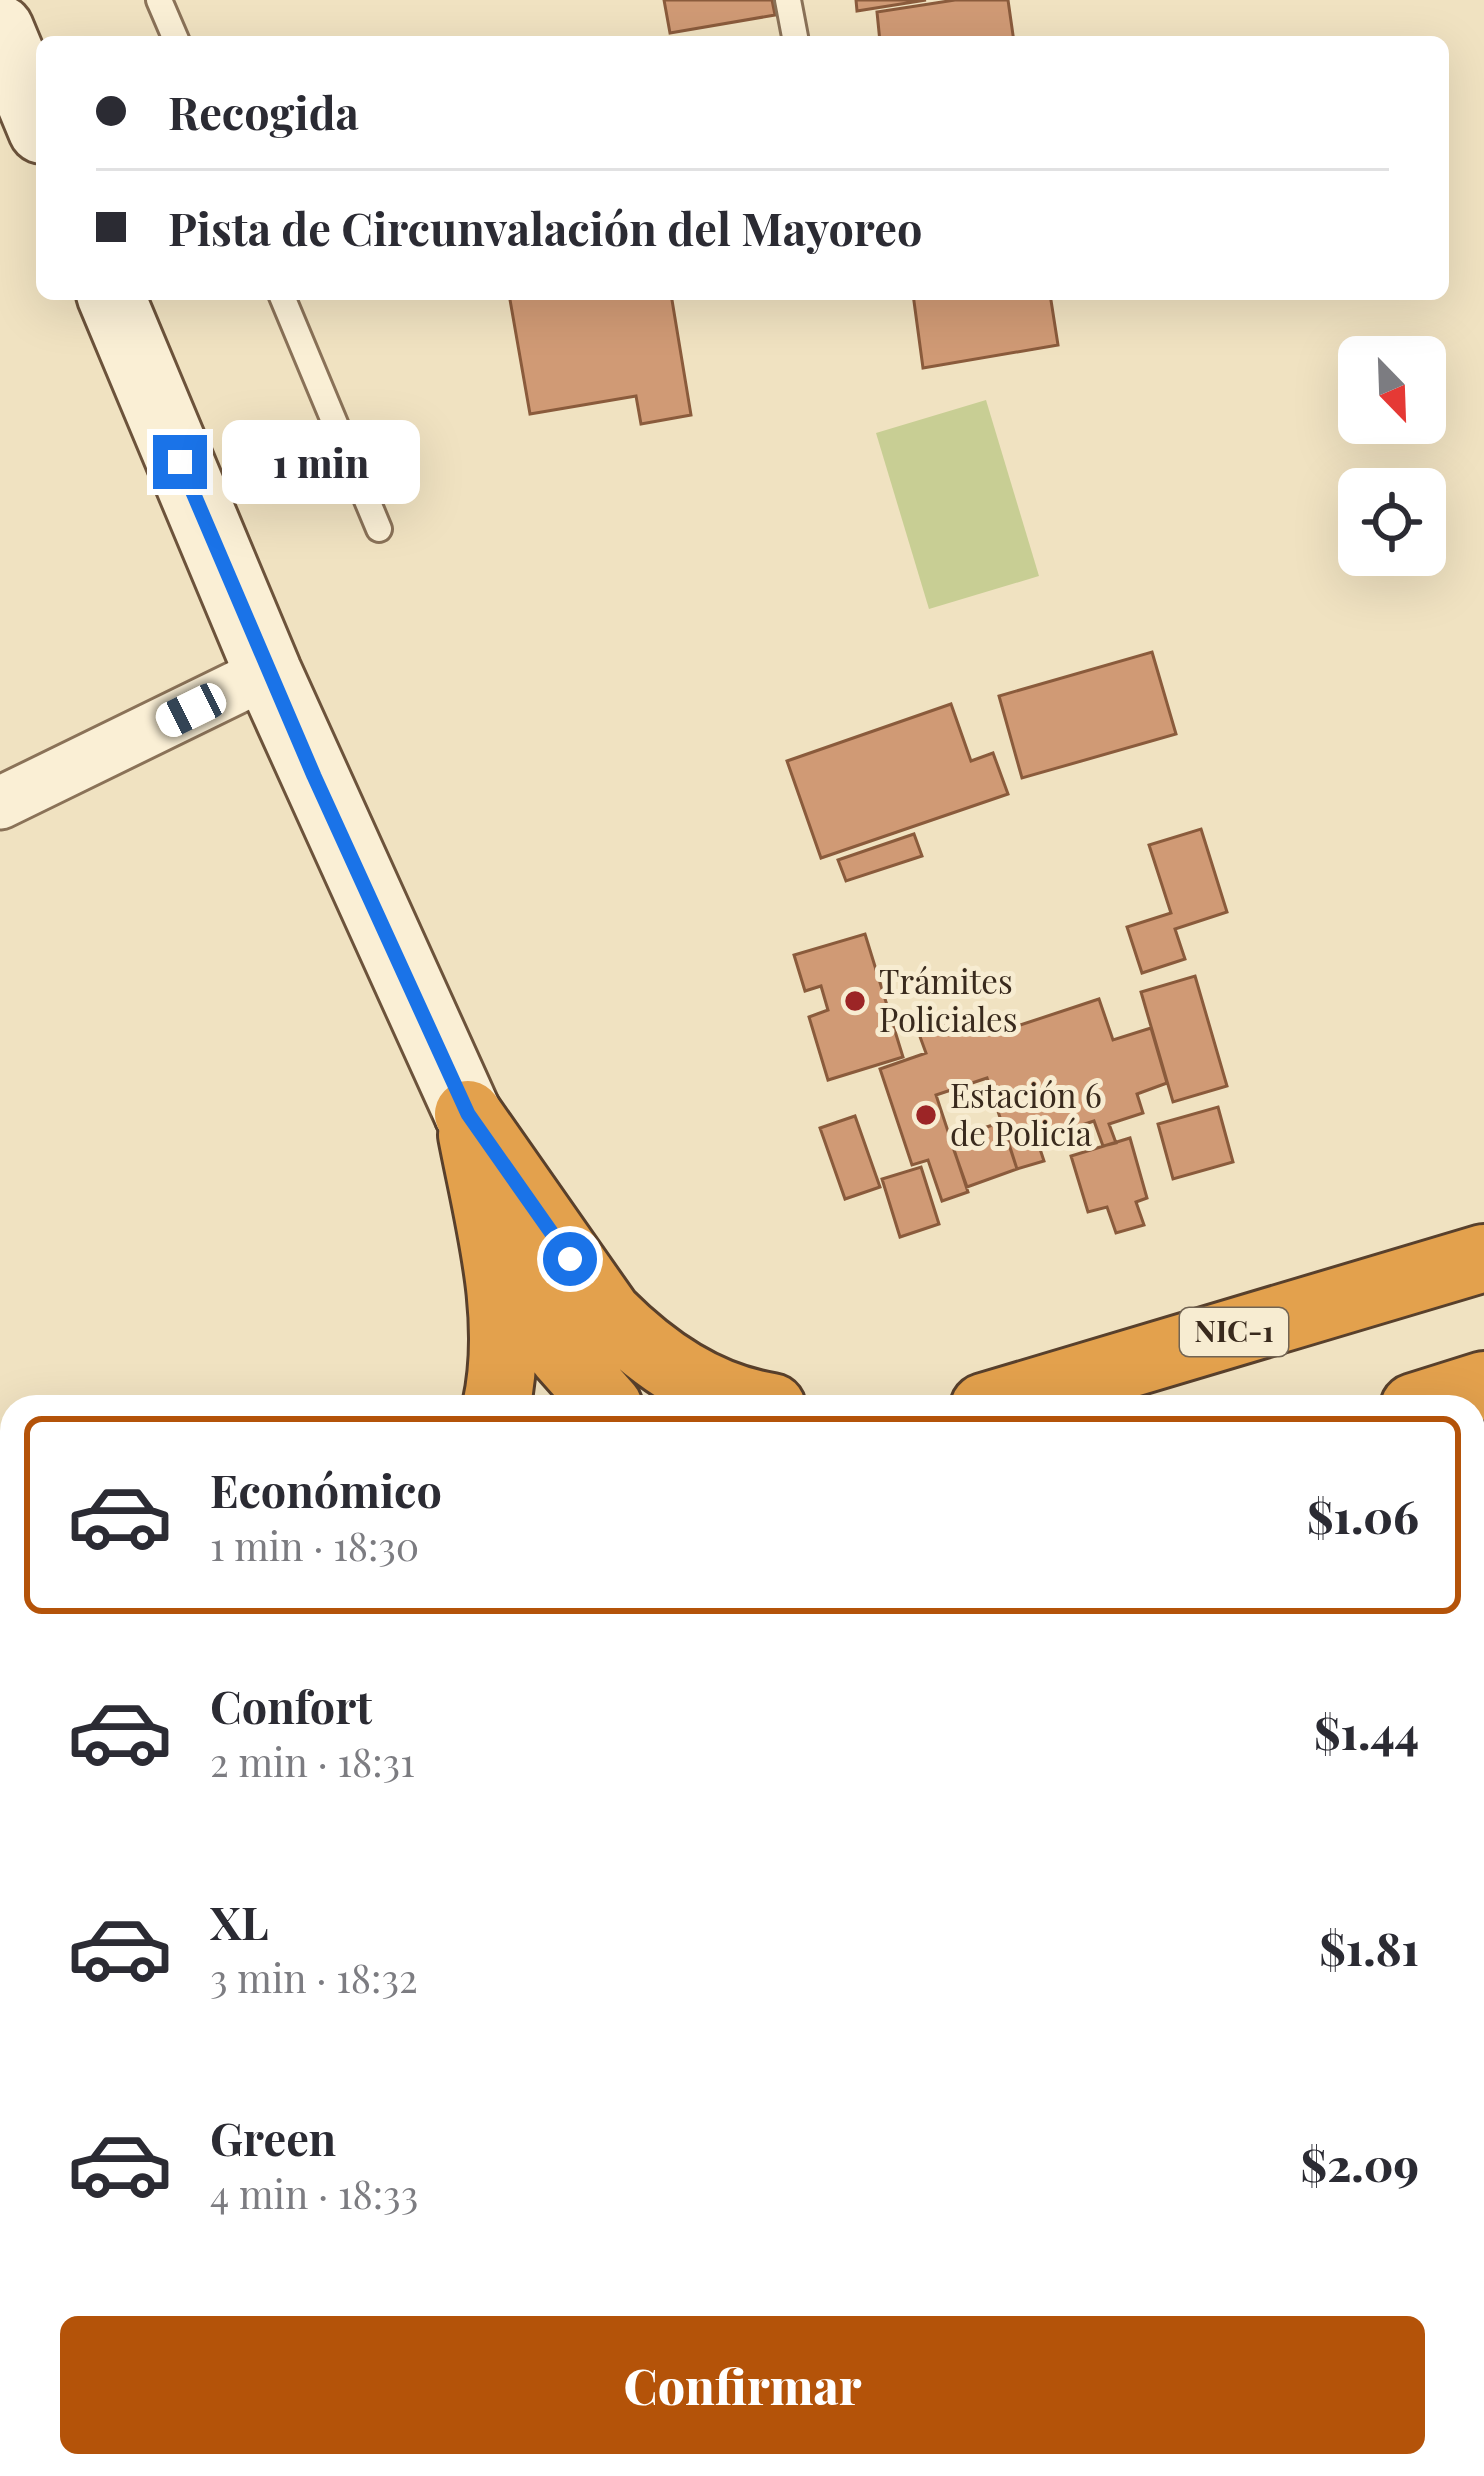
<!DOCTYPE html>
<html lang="es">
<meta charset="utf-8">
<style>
:root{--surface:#fff;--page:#f2f2f3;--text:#2b2b33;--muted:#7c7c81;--line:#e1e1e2;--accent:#b45309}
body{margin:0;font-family:"Playfair Display",serif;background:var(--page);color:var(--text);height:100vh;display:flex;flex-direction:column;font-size:45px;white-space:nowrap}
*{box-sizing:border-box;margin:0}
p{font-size:39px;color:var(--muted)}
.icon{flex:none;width:66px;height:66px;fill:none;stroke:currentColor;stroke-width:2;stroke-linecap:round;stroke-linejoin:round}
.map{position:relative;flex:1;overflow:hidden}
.panel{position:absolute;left:0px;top:1395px;width:1485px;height:1083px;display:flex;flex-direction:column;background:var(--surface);border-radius:36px 36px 0 0;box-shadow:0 12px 48px #0002}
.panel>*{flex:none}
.top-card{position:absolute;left:36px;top:36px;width:1413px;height:264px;border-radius:18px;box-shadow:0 12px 48px #0002;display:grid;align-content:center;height:264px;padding:0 60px;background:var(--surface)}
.needle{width:78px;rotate:157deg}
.fabs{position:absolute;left:1338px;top:336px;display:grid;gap:24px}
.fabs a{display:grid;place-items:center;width:108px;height:108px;border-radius:18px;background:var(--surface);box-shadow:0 12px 48px #0002;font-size:60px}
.end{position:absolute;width:54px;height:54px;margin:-27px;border:15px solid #1a73e8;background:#fff;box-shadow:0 0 0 6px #fff}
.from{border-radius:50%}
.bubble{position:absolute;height:84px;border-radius:18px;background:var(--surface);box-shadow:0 12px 48px #0002;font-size:39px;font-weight:800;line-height:84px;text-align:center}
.car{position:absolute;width:36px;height:72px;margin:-36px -18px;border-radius:15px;box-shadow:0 0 9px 3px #0007;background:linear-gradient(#fff 24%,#345 0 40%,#fff 0 76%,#345 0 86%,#fff 0)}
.top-card b{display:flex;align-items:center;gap:42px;height:114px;font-size:45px}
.top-card b+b{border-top:3px solid var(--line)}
.top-card i{width:30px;height:30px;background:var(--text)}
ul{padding:21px 0 0;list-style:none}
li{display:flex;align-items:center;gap:36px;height:198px;margin:0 24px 18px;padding:0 36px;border:6px solid transparent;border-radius:18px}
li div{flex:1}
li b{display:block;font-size:45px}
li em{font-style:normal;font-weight:800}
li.active{border-color:var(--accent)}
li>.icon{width:108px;height:108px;stroke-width:1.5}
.primary-button{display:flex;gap:24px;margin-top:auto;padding:24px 60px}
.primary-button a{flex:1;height:138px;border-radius:18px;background:var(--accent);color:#fff;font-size:48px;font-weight:800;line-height:138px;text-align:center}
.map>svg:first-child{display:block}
</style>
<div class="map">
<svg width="1484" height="2476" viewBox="0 0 1484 2476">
<rect width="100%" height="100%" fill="#f0e2c1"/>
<path fill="#c8ce94" d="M986,400L1039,576L929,609L876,433Z"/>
<path fill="#d09a75" stroke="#8a5b3c" stroke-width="3" d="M664,0H772L775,15L670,33Z
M856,0H926L857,11Z
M955,0H1008L1014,42H880L877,12Z
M509,294H671L691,415L641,424L636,396L530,414Z
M913,294H1050L1058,345L923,368Z
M1152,652L1176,734L1022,778L999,696Z
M951,704L971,761L993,753L1008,794L821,858L787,761Z
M1201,829L1227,912L1175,929L1185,959L1142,973L1127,927L1171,913L1149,845Z
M914,834L922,856L846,881L838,860Z
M865,934L903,1057L828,1080L809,1017L828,1010L821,986L805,991L794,955Z
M1195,976L1227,1086L1173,1102L1141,992Z
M1099,999L1113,1040L1151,1028L1167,1083L1137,1094L1143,1113L1109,1124L1116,1143L1103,1146L1094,1121L1037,1140L1044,1161L1017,1169L987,1078L936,1095L968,1192L942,1201L928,1160L912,1165L880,1069L926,1053L919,1034L985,1012L993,1034Z
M1218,1107L1233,1162L1173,1179L1158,1124Z
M855,1116L880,1187L845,1199L820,1128Z
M1002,1122L1017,1169L967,1187L950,1139Z
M1130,1138L1147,1198L1136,1202L1144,1225L1116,1233L1107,1207L1088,1212L1071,1156Z
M921,1167L939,1224L900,1237L882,1179Z"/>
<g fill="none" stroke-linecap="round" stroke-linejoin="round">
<defs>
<path id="lane" d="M159,0L177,42
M788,0L796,42
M281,294L379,529
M0,1641L12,1638"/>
<path id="street" d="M0,803L268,672
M1473,2049L1484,2045
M0,2333L12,2329
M768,2466L770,2476
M1267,2466L1272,2476
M203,2476L210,2466"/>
<path id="secondary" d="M0,29L42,130
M110,294L268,672L468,1114
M242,2466L248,2476"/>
<path id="highway" d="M468,1114L608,1314C654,1360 707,1397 772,1407
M472,1135C489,1223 516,1318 496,1407
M498,1265L562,1354L609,1407
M984,1407L1484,1258
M1414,1407L1484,1385
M0,1714L12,1710
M0,1776L12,1769
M0,1852L12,1848
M7,2058L2,1996L12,1935"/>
</defs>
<use href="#lane" stroke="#8a7258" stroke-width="30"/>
<use href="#street" stroke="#8a7258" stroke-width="57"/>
<use href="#secondary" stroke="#6c533b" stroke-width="72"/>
<use href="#highway" stroke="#58402c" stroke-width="72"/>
<use href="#lane" stroke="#faefd5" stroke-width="24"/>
<use href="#street" stroke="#faefd5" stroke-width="51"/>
<use href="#secondary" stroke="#faefd5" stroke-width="66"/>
<use href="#highway" stroke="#e3a14d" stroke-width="66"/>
</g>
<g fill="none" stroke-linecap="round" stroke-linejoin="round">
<path stroke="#1a73e8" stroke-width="15" d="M180,462L314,776L468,1114L570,1259"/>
</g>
<g fill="#9c2526" stroke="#f7ecd1" stroke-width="4.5">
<circle cx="855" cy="1001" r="12"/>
<circle cx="926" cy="1115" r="12"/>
</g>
<g text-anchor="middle" stroke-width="10" stroke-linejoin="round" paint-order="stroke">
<rect fill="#f7ecd1" stroke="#726453" stroke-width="3" x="1180" y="1308" width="108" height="48" rx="9"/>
<g font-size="30" font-weight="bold" fill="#392a1d">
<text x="1234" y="1342">NIC-1</text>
</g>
<g font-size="33" fill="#392a1d" stroke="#f7ecd1" text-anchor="start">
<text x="879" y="994">Trámites<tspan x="879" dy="38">Policiales</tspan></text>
<text x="950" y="1108">Estación 6<tspan x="950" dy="38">de Policía</tspan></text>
</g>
</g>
</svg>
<div class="fabs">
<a><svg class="needle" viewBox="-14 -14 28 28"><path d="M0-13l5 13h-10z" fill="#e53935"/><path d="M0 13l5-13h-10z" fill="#7c7c81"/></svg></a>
<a><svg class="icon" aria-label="locate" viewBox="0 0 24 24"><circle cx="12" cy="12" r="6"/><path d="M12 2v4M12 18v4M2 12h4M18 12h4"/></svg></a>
</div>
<i class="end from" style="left:570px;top:1259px"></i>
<i class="end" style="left:180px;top:462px"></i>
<div class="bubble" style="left:222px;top:420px;width:198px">1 min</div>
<i class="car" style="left:191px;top:710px;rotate:244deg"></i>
<div class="top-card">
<b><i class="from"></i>Recogida</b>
<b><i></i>Pista de Circunvalación del Mayoreo</b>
</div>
<section class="panel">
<ul>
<li class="active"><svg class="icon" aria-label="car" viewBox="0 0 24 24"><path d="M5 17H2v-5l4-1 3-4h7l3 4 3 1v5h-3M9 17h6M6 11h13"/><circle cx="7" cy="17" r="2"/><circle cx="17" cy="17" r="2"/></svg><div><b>Económico</b><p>1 min · 18:30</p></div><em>$1.06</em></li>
<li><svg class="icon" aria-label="car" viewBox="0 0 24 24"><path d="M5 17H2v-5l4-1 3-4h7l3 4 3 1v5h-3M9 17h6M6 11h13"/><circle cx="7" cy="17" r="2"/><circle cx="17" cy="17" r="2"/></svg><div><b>Confort</b><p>2 min · 18:31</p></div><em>$1.44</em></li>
<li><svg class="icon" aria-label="car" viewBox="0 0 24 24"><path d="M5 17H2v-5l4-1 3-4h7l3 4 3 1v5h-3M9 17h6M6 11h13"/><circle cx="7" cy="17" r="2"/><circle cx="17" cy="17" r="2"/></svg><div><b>XL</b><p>3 min · 18:32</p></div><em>$1.81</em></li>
<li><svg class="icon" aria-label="car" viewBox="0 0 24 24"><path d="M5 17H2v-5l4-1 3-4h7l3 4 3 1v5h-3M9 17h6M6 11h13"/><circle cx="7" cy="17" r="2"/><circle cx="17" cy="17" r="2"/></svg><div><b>Green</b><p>4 min · 18:33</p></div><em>$2.09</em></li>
</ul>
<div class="primary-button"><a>Confirmar</a></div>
</section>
</div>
